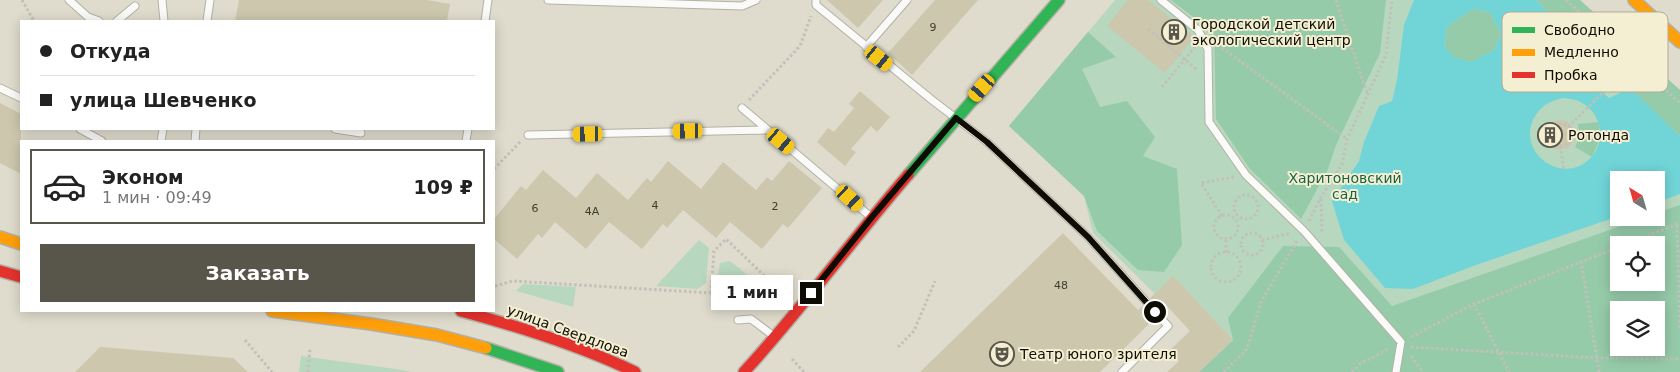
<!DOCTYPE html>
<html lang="ru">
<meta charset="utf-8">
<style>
:root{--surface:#fff;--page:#f2f2f2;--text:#222;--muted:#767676;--line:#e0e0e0;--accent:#58554a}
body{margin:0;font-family:"DejaVu Sans",sans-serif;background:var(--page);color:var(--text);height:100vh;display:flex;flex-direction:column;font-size:19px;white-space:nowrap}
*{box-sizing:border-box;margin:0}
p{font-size:16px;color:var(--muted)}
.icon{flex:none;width:28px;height:28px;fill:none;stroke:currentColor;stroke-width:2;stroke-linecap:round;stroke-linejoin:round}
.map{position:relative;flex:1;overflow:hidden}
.panel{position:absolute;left:20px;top:140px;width:475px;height:172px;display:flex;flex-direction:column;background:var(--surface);border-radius:0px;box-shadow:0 2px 12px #0003}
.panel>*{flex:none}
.banner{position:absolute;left:20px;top:20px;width:475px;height:110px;border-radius:0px;box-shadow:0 2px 12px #0003;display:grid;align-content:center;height:110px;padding:0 20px;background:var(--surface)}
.needle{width:32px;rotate:323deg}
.tools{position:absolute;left:1610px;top:171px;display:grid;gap:10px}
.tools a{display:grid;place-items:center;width:55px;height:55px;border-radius:0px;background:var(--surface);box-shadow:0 2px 12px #0003;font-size:25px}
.end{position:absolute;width:22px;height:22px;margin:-11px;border:6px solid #0f0c04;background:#fff;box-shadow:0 0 0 2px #fff}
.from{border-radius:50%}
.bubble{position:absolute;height:35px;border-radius:0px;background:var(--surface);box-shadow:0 2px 12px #0003;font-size:16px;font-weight:800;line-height:35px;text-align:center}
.car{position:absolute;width:15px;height:30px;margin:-15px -8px;border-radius:6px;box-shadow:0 0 4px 1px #0007;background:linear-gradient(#f5c518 24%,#345 0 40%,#f5c518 0 76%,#345 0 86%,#f5c518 0)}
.banner b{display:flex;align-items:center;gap:18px;height:48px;font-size:19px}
.banner b+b{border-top:1px solid var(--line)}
.banner i{width:12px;height:12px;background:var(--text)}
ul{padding:9px 0 0;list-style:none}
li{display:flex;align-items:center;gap:15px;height:75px;margin:0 10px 8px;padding:0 10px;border:2px solid transparent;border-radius:0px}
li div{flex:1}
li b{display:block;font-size:19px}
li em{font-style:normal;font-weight:800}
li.on{border-color:var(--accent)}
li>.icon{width:45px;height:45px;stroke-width:1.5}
.button{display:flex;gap:10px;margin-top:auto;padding:10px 20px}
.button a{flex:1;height:58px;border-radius:0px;background:var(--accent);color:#fff;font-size:20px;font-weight:800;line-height:58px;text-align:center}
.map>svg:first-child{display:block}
</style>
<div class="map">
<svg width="1680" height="372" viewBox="0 0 1680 372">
<rect width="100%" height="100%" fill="#dfdccd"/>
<path fill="#b7d8be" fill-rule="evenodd" d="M1115,0H1580L1680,90V372H1199L1233,340L1173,277L1155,294L1093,233L1084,196L1009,126ZM1619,180H1656V218H1619ZM1619,245H1656V282H1619ZM1619,310H1656V348H1619Z
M699,240L709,248L706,283L698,289L656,286Z
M730,261L754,280L755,289H723L717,282L720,263Z
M523,284L576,287L573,307L516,291Z
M301,356L403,370L411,372H299Z"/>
<path fill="#96cba9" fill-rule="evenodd" d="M1171,0H1386L1380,53L1336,145L1328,169L1301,219L1250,169L1216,119L1214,33Z
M1536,0H1580L1680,90V136Z
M1473,9L1490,12L1501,34L1494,50L1471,62L1454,57L1445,47L1447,27Z
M1088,32L1116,57L1082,69L1100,107L1127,101L1155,137L1143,156L1177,169L1182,245L1164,272L1138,270L1097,231L1084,196L1009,126Z
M1599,122L1600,139L1592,157L1575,147L1580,137L1578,124Z
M1680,205V372H1199L1233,340L1228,318L1283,246L1339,247L1392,306L1644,218H1656V213ZM1619,245H1656V282H1619ZM1619,310H1656V348H1619Z"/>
<path fill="#71d5d8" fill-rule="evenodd" d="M1414,0H1536L1600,61L1595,85L1609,98L1622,92L1633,91L1680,136V194L1656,203V180H1619V216L1476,265L1413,289L1385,288L1344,240L1332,201L1359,161L1364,142L1379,106L1392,101L1397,80L1404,25ZM1473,9L1490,12L1501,34L1494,50L1471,62L1454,57L1445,47L1447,27ZM1564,98C1570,99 1577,99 1582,103C1601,113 1606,139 1593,155C1565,191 1509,149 1538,112C1545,103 1553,100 1564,98Z"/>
<path fill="#ccc7ad" d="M239,0H427L450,4L447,21H235Z
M827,0H883L858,28Z
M935,0H978L912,75L888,53Z
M1128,0H1148L1194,37L1165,73L1107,26Z
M860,91L890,117L877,132L871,126L851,149L856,152L845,166L817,142L828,128L834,132L854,108L849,104Z
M0,103L21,114V174L0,163Z
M1545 135a15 15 0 1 1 30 0a15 15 0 1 1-30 0Z
M668,161L701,189L723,162L756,190L767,177L772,181L789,161L822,188L788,228L783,224L762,249L730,222L716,238L683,210L667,228L663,224L642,249L609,222L586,249L555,222L542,238L538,234L517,259L494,239V219L521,186L526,190L543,170L576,198L597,173L628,200L647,178L651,182Z
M1063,233L1138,310L1143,306L1154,319L1100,372H920Z
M1173,276L1233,340L1199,372H1167L1179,361L1169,351L1190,331L1167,306L1162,311L1150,298Z
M100,347L233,358L248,372H75Z"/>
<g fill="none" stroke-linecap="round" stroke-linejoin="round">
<defs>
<path id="lane" d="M69,0L88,17L99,21
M162,0L164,21
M548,0L742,6L756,0
M816,0V5L932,100L987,142L1088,237L1168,326L1122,372
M1161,0L1198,30L1208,49L1209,122L1246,175L1304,231L1401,342L1396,372
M117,21L135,6
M207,21L210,0
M485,21L488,0
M866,47L907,0
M0,88L21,98
M742,108L871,217
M80,129L102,141
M335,129L361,133
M528,135L767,130
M161,141L163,129
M195,141L196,129
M466,141L468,129
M738,320L751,319L775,337"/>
<path id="fast" d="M908,175L1059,0
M486,348L558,372"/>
<path id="slow" d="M1634,0L1680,42
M0,237L21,244
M272,311L371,324L437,335L486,348"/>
<path id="jam" d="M0,271L21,277
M461,311C521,327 579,345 635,372
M744,372C802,309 852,240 908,175"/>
</defs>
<use href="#lane" stroke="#b3b1a5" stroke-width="9"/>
<use href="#fast" stroke="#b3b1a5" stroke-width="14"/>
<use href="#slow" stroke="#b3b1a5" stroke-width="14"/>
<use href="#jam" stroke="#b3b1a5" stroke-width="14"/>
<path stroke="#c1c0ba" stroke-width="3" stroke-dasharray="2.5 2.5" stroke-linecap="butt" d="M22,0L34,21
M1336,0L1367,93
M1566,0L1680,103
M1148,29L1196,69
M1218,45L1347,139
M1162,87L1195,47
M749,100L800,46L811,16
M1550 135a11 11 0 1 1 22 0a11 11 0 1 1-22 0Z
M1568,127L1635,61
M1560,146L1564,169
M494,169L520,142
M1234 207a12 12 0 1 1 24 0a12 12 0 1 1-24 0Z
M1321,199L1322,233
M1214 227a12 12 0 1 1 24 0a12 12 0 1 1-24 0Z
M1222,216L1201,183L1234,177
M1309,221L1321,197L1342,164L1347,139L1386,55L1392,0
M1677,225L1680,330
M1241 244a11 11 0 1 1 22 0a11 11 0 1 1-22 0Z
M1226,240V252
M1262,240L1291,233
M1624,245L1680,223
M1211 267a15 15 0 1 1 30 0a15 15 0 1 1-30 0Z
M1581,261L1599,372
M495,286L513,281L711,293L761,299
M711,293L714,251L726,239L774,285
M1474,304L1509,372
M1411,337L1474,304L1619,247
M245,340L272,372
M898,347L914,331L935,281
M1411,347L1597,358L1680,359
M1411,356L1423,372
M792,359L804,372
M308,372L310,348
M1224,372L1247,349L1261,302L1297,241
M1352,372L1360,364L1388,349"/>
<use href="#lane" stroke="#fafaf8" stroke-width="7"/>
<use href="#fast" stroke="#30b455" stroke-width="11"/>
<use href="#slow" stroke="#ff9f0a" stroke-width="11"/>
<use href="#jam" stroke="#e5322d" stroke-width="11"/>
</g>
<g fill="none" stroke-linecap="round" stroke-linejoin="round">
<path stroke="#0f0c04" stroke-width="6" d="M811,293L872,217L956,118L987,142L1088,237L1155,312"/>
</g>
<defs>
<symbol id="building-ring" viewBox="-11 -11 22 22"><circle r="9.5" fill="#f4efd2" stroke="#58554a" stroke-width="1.5"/><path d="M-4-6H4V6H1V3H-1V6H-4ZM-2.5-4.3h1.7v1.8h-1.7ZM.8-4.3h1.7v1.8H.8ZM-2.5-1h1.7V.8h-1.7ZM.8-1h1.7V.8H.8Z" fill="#58554a"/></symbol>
<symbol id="theatre-ring" viewBox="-11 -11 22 22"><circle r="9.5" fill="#f4efd2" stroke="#58554a" stroke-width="1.5"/><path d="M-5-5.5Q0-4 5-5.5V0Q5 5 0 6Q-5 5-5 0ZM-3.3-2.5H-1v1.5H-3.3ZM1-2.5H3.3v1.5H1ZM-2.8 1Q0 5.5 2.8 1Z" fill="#58554a"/></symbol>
</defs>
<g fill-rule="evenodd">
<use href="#building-ring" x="1160" y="18" width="28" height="28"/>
<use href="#building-ring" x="1536" y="121" width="28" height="28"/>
<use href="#theatre-ring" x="988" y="340" width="28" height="28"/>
</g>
<g text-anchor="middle" stroke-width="4" stroke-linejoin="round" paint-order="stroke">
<g font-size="11" fill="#3e3b2e">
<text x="933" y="31">9</text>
<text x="655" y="209">4</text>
<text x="775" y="210">2</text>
<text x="535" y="212">6</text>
<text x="592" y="215">4А</text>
<text x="1061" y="289">48</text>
</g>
<g font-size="14" fill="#0f0c04" stroke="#f4efd2" text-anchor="start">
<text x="1192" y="29">Городской детский<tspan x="1192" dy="16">экологический центр</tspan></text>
<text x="1568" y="140">Ротонда</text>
<text x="1020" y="359">Театр юного зрителя</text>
</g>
<g font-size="14" fill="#1a6342" stroke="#f4efd2">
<text x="1345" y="183">Харитоновский<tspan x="1345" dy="16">сад</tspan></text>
</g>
<g font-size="14" fill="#0f0c04" stroke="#f4efd2">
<text transform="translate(568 331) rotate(20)" y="5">улица Свердлова</text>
</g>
</g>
<rect x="1502" y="12" width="166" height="80" rx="8" fill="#f4efd2" stroke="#afab94" stroke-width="1"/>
<rect x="1512" y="27" width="23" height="6" fill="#30b455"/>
<rect x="1512" y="49" width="23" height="7" fill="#ff9f0a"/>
<rect x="1512" y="72" width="23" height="6" fill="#e5322d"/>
<g font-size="14" fill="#0f0c04">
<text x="1544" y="35">Свободно</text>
<text x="1544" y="57">Медленно</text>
<text x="1544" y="80">Пробка</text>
</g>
</svg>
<div class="tools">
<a><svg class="needle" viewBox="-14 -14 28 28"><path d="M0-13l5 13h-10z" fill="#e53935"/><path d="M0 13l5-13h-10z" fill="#767676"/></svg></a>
<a><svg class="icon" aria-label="locate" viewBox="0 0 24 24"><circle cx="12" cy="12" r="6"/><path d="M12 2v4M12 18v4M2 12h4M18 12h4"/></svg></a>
<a><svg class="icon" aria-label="layers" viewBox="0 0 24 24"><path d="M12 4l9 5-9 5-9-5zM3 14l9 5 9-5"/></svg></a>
</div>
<i class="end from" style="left:1155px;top:312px"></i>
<i class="end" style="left:811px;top:293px"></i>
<div class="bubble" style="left:711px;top:275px;width:82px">1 мин</div>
<i class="car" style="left:879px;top:58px;rotate:129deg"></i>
<i class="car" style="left:982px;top:88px;rotate:221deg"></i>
<i class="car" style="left:688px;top:131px;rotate:269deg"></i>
<i class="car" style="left:588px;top:134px;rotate:269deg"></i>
<i class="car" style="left:781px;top:141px;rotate:130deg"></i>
<i class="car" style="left:850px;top:198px;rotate:132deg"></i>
<div class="banner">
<b><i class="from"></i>Откуда</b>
<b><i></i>улица Шевченко</b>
</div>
<section class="panel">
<ul>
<li class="on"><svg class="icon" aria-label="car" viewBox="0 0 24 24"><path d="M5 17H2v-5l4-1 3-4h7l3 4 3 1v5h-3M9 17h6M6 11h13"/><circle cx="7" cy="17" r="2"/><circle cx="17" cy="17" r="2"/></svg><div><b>Эконом</b><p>1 мин · 09:49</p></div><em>109 ₽</em></li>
</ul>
<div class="button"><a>Заказать</a></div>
</section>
</div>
